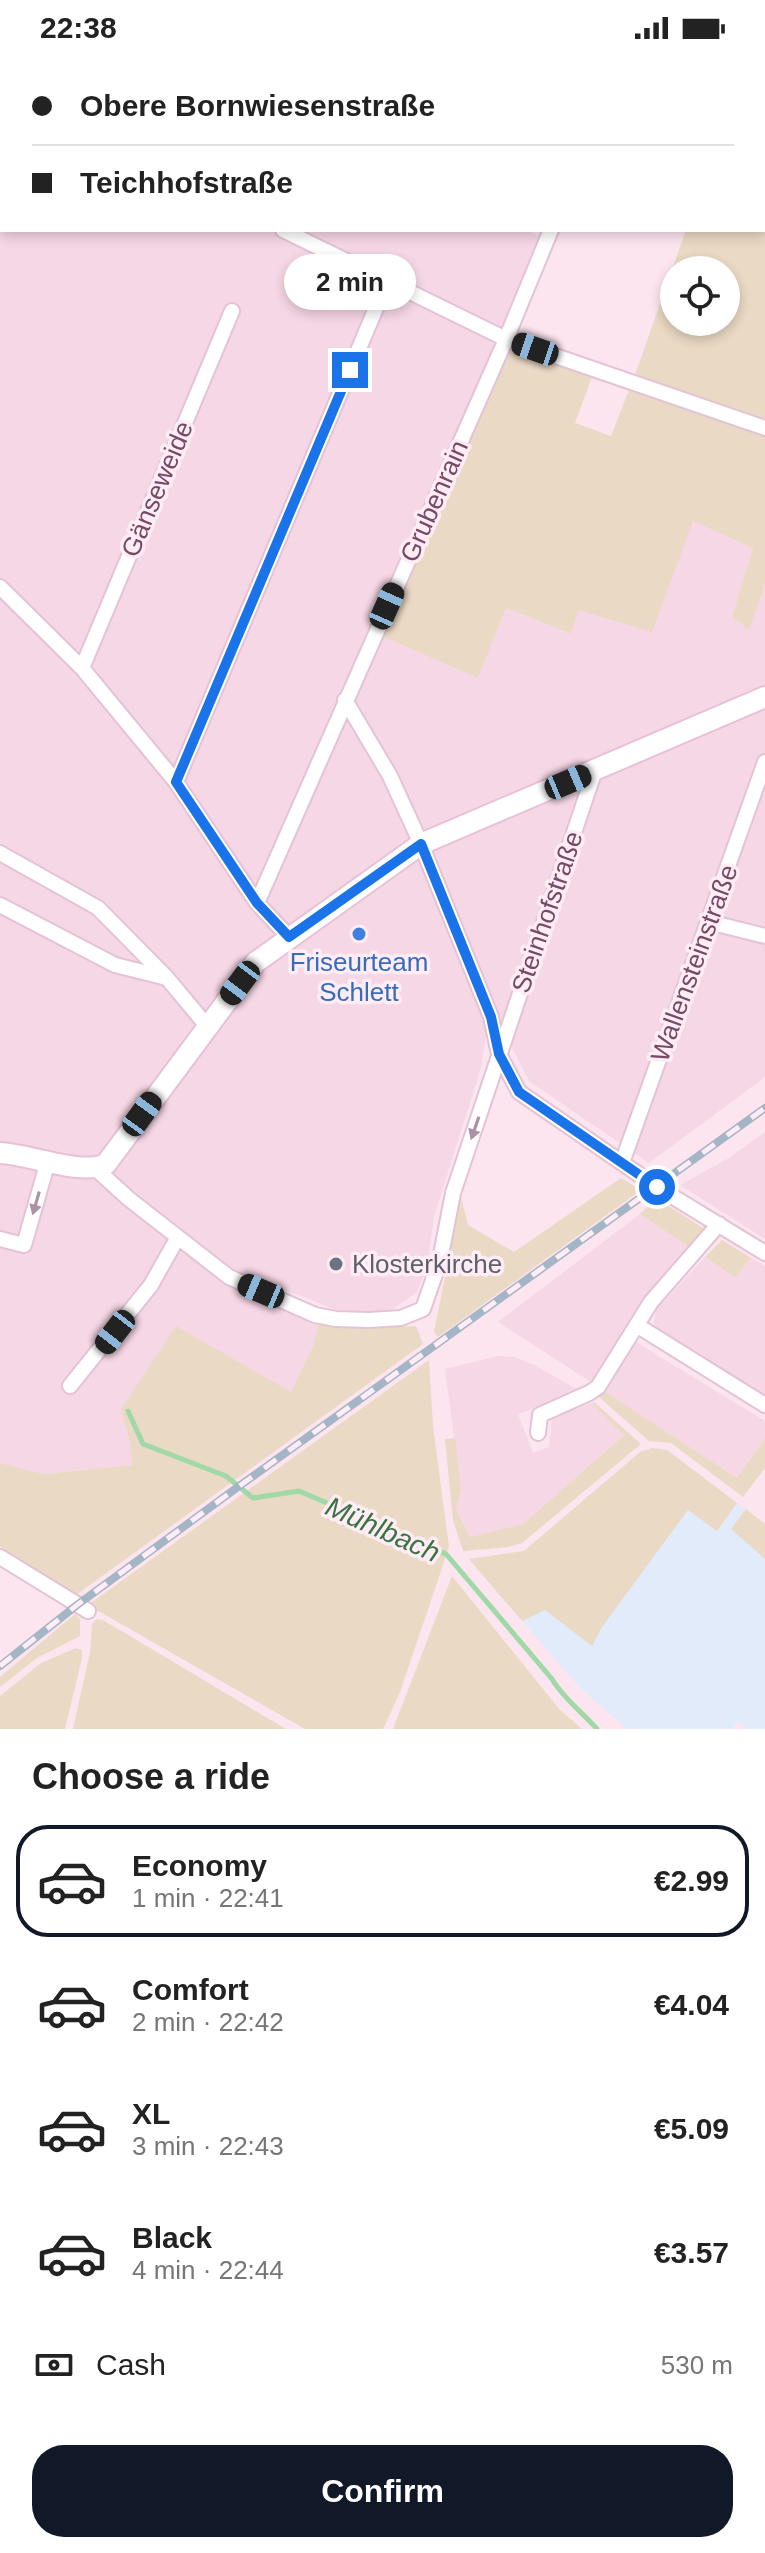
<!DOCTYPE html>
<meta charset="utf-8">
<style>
:root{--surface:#fff;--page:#f2f2f2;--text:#222;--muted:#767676;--line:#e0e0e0;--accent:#111827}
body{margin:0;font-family:Helvetica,sans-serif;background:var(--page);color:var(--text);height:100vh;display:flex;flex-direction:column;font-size:30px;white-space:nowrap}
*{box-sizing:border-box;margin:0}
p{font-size:26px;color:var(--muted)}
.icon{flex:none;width:44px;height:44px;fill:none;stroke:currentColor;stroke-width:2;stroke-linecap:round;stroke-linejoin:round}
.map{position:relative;height:1673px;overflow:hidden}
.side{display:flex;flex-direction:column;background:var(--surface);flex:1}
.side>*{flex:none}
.banner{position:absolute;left:0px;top:0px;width:766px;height:176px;box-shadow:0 4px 12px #0003;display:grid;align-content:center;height:176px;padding:0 32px;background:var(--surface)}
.fabs{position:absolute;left:660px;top:200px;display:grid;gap:16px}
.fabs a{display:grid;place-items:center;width:80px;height:80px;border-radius:50%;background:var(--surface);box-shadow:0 4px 12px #0003;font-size:40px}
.end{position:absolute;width:36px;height:36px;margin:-18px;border:10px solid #1a73e8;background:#fff;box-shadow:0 0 0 4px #fff}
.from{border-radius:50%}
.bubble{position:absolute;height:56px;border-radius:28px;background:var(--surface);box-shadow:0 4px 12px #0003;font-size:26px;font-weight:800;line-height:56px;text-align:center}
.car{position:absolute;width:24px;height:48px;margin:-24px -12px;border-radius:10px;box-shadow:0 0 6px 2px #0007;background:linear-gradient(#222 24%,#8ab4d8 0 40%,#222 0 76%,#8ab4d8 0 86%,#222 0)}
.banner b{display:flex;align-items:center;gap:28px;height:76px;font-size:30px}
.banner b+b{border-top:2px solid var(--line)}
.banner i{width:20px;height:20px;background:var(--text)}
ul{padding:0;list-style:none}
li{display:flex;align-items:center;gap:24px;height:112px;margin:0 16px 12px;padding:0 16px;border:4px solid transparent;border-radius:32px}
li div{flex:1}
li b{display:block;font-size:30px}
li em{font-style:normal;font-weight:800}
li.selected{border-color:var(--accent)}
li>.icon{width:72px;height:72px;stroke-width:1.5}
h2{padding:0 32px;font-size:36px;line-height:96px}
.pay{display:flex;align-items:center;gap:20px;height:88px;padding:0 32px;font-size:30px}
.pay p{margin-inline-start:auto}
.button{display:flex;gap:16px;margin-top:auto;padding:16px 32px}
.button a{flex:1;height:92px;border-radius:32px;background:var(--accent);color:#fff;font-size:32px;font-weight:800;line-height:92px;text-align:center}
.status{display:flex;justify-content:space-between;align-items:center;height:56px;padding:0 40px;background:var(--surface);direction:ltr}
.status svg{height:22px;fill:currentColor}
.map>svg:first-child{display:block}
</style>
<div class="status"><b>22:38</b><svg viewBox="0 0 49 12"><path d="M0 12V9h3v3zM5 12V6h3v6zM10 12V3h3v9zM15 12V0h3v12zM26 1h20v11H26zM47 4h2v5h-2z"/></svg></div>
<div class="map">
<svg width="765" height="1673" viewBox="0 0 765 1673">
<rect width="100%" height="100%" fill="#fce5ef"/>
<path fill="#f6d7e5" d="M0,0H131L2,2V174H524L547,183L376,577L478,622L506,552L570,578L577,554L693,464L753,492L732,561L749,572L765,529V1021L649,1107L529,1025L512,992L497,952L483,967L486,979L481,1012L434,1161L427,1213L416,1237L393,1253L370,1256L336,1254L251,1220L244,1234L319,1267L313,1290L291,1337L122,1353L130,1387L132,1409L44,1418L0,1407Z
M765,1076V1183L680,1129L729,1102Z
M640,1158L689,1191L643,1243L591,1326L498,1266Z
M705,1201L735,1220L751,1202L765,1210V1340L659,1275L654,1268L656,1254Z
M636,1286L765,1365V1382L737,1422L604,1335Z
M498,1300L515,1301L536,1310L580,1335L518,1358L533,1397L549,1391L552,1361L592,1347L625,1378L523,1468L470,1481L456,1454L461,1434L445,1313Z"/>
<path fill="#e2ebf9" d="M660,1392L667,1394L765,1468V1673H747L738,1665L732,1673H627L578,1630L469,1503L524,1495L640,1396Z"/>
<path fill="#ead9c4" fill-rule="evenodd" d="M131,0H309L313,2H130Z
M425,0H590L424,2Z
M764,19H765V363L635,319L686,174H764ZM674,214H726V266H674Z
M506,283L592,321L575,367L611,380L629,334L765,379V529L749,573L732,561L753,492L693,465L652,576L578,554L571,578L506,552L478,622L375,577Z
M621,1122L641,1134L438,1281L434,1276L461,1141L468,1169L514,1196Z
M656,1142L703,1172V1175L689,1191L640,1158Z
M722,1184L751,1202L735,1221L705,1201Z
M319,1267L368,1272L416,1270L423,1288L76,1539L0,1490V1407L44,1418L132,1409L130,1387L121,1353L176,1270L291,1336L313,1290Z
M429,1304L433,1370L449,1491L400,1636L383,1673H305L88,1549Z
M604,1335L737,1422L765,1382V1412L743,1441L671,1387L649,1385L599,1341Z
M594,1346L641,1388L522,1487L509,1491L463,1495L453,1464L445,1383L455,1382L461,1434L456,1454L470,1481L523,1468L624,1379L592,1347Z
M652,1392L667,1394L737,1447L717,1475L688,1454L602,1571L592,1590L545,1554L522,1565L469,1503L524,1495L640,1396Z
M746,1453L765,1468V1503L731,1473Z
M452,1520L560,1654L582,1673H393Z
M75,1558L80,1563V1580L37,1602L0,1631V1621Z
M97,1563L103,1564L286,1673H73L90,1596L92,1568Z
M76,1592L82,1594V1602L65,1673H0V1640L41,1607Z"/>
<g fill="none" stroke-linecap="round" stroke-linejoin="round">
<path stroke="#a0d8a7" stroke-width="5" d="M128,1355L143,1388L226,1420L253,1442L299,1435L446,1498L552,1623C563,1642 582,1656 597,1673"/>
<defs>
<path id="street" d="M598,2V0
M0,34L2,35
M283,174L506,283L765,372
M0,531L82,612L176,726L257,847L289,881
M82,612L232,255
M345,644L390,720L421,788L491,961L499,998L519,1036L657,1131L765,1197
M176,726L387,226
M0,797L98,852L167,922L207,970
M257,847L506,283L551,174
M0,849L115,909L167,922
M709,866L765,880
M622,1107L765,706
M96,1113L129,1143L229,1221L315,1259L336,1263L369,1264L401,1262L423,1253L440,1204L453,1137L595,714
M0,1183L24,1189L48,1105
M638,1270L765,1349
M70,1330L151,1229L178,1181
M538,1377L540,1359L589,1337L598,1331L651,1246L719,1168
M0,1501L88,1555"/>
<path id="secondary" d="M0,1097C29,1098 81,1120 106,1108L256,906L421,788L765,641"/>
</defs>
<use href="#street" stroke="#e3c3d5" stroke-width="18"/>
<use href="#secondary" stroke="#e8c1d7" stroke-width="24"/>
<use href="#street" stroke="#fff" stroke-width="14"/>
<use href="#secondary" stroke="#fff" stroke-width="20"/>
<defs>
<path id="rail" d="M0,1610L77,1549L231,1436L765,1052"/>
</defs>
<use href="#rail" stroke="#a4b5c6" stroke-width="8"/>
<use href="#rail" stroke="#ffecf4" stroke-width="5" stroke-dasharray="15" stroke-linecap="butt"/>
</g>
<defs><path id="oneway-solid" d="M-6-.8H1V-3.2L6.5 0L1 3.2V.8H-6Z" transform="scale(2)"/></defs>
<g fill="#ac92a4">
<use href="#oneway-solid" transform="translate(475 1072) rotate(109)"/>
<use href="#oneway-solid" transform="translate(36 1147) rotate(106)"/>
</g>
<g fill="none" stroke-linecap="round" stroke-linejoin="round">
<path stroke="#1a73e8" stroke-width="10" d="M350,314L176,726L257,847L289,881L421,788L491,961L499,998L519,1036L657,1131"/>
</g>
<circle fill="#3f7fe0" stroke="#ffecf4" stroke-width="3" cx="359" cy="878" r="8"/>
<circle fill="#6b7280" stroke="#ffecf4" stroke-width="3" cx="336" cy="1208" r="8"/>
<g text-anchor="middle" stroke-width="7" stroke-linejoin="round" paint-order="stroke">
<g font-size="26" fill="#754a67" stroke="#ffecf4">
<text transform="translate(157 433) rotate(-67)" y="9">Gänseweide</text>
<text transform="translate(434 445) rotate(-66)" y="9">Grubenrain</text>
<text transform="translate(547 856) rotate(-71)" y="9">Steinhofstraße</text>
<text transform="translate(694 907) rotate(-70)" y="9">Wallensteinstraße</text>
</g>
<g font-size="26" fill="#366cbe" stroke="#ffecf4">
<text x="359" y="915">Friseurteam<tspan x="359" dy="30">Schlett</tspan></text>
</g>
<g font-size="26" fill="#5b616d" stroke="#ffecf4" text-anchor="start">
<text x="352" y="1217">Klosterkirche</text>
</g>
<g font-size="28" font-style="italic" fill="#3b7443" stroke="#ffecf4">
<text transform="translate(383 1473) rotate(24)" y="10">Mühlbach</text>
</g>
</g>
</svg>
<div class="fabs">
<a><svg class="icon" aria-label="locate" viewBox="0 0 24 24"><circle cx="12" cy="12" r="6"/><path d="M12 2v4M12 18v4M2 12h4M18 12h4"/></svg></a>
</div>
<i class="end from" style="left:657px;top:1131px"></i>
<i class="end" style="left:350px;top:314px"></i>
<div class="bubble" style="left:284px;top:198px;width:132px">2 min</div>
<i class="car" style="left:535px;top:293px;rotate:289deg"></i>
<i class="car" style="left:387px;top:550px;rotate:24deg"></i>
<i class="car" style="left:568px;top:726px;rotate:67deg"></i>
<i class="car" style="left:240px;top:927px;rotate:217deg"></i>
<i class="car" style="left:142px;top:1058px;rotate:36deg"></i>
<i class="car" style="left:261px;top:1235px;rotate:293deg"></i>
<i class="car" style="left:115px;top:1276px;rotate:218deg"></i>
<div class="banner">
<b><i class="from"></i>Obere Bornwiesenstraße</b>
<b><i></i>Teichhofstraße</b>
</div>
</div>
<section class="side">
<h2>Choose a ride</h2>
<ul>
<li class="selected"><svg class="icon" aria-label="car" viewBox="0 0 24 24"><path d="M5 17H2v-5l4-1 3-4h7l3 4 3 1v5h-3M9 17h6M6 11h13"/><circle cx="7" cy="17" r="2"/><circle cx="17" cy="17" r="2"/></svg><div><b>Economy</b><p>1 min · 22:41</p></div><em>€2.99</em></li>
<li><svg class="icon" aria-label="car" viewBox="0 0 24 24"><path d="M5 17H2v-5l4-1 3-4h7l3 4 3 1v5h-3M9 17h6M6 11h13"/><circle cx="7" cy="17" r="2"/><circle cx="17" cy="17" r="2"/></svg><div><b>Comfort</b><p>2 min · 22:42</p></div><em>€4.04</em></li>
<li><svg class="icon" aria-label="car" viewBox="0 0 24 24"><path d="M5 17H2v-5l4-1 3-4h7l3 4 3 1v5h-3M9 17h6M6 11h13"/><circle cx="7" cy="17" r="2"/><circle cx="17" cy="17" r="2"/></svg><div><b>XL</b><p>3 min · 22:43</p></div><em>€5.09</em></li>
<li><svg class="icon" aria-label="car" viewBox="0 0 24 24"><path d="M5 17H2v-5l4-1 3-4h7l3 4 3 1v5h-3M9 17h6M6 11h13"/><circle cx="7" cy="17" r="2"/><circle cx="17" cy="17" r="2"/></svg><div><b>Black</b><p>4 min · 22:44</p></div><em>€3.57</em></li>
</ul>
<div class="pay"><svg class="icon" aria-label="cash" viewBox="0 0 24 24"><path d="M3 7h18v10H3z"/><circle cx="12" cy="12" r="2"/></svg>Cash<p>530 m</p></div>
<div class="button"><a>Confirm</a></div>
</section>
